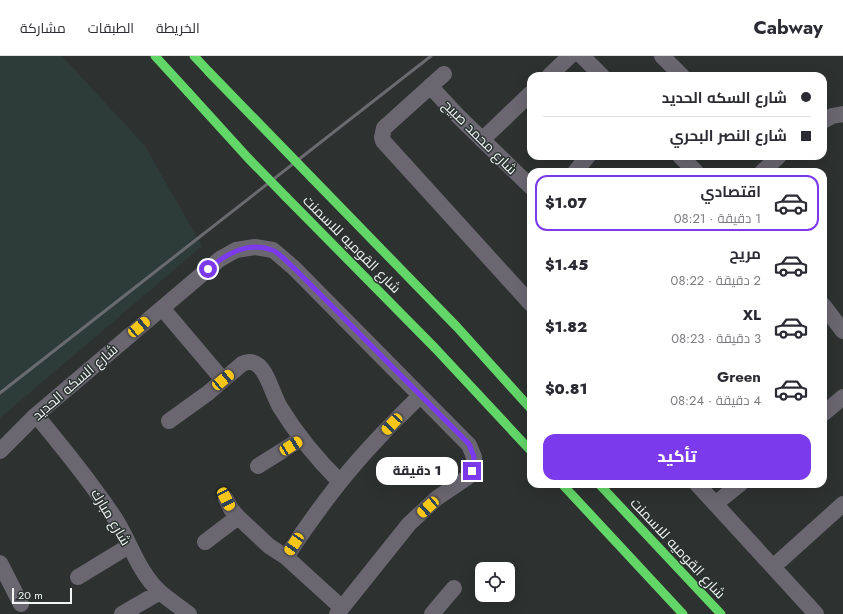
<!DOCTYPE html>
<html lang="ar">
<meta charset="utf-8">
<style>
:root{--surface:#fff;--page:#f7f7f7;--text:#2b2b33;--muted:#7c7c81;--line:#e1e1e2;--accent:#7c3aed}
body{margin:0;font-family:Jost,Cairo,sans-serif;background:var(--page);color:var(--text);direction:rtl;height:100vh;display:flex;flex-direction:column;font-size:15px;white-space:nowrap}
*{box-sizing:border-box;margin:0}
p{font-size:13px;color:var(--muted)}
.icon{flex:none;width:22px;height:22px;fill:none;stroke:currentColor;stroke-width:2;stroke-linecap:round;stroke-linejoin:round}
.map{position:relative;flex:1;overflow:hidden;direction:ltr}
.drawer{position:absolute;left:527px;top:112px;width:300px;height:320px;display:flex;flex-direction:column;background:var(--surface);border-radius:12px;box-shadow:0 4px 16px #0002;direction:rtl}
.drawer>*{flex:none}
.top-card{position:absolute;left:527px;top:16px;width:300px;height:88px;border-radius:12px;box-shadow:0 4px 16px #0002;direction:rtl;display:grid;align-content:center;height:88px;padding:0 16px;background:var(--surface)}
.buttons{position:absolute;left:475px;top:506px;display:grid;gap:8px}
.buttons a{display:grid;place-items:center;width:40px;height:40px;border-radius:8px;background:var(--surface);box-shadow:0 4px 16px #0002;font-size:20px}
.scale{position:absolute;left:12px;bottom:10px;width:60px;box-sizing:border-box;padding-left:4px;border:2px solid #f1f6f5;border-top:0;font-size:11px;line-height:14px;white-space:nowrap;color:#f1f6f5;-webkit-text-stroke:3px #2b3331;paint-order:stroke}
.end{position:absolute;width:18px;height:18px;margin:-9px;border:5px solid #7c3aed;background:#fff;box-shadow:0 0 0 2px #fff}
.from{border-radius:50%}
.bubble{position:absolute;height:28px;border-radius:12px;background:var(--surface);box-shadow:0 4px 16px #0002;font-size:13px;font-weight:800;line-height:28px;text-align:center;direction:rtl}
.car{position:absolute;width:12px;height:24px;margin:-12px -6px;border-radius:5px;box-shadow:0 0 3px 1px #0007;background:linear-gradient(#f5c518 24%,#345 0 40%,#f5c518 0 76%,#345 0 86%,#f5c518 0)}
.top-card b{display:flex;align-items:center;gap:14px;height:38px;font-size:15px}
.top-card b+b{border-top:1px solid var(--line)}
.top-card i{width:10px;height:10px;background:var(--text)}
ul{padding:7px 0 0;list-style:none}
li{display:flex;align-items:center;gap:12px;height:56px;margin:0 8px 6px;padding:0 8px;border:2px solid transparent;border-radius:12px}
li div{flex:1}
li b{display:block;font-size:15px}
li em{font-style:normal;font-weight:800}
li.active{border-color:var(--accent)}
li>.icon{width:36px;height:36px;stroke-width:1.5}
.primary-button{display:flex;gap:8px;margin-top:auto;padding:8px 16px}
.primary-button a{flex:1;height:46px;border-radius:12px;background:var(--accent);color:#fff;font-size:16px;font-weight:800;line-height:46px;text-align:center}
header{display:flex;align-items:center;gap:24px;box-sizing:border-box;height:56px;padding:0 20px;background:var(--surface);border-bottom:1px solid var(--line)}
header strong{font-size:19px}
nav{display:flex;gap:22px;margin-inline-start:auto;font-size:14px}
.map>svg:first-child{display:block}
</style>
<header>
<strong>Cabway</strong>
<nav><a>الخريطة</a><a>الطبقات</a><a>مشاركة</a></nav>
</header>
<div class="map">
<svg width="843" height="558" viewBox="0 0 843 558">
<rect width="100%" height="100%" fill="#2d3130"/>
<path fill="#2d3c39" d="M0,0H62L145,90L202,190L0,362Z"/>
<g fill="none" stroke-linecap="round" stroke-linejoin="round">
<path stroke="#6a6771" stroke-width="16" d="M582,0L602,20
M662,0L682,20
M444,18L384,72L382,81L383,85L531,248
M549,20L570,0
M430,30L457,59L531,131
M823,65L832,60L843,58
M482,84L531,37
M680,100L696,116
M575,116L588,100
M762,116L779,100
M823,249L843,275
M162,252L223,324
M823,358L843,341
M36,359C63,392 90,425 114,461C130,485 138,516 160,536C169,544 180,551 189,558
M169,365L208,337L242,308C248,305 253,305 259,310C268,318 273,339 280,351C297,379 317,403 340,426
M0,395L36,359L220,203L236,194L255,191L273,194L294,212L469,389L474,401V408L472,415L468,421L437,442L409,468L337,558
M258,410L301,383
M697,428L816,558
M226,443L231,453L238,461L269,490L286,501L342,552
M715,448L740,428
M205,486L238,461
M286,501C303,475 321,450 340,426C365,395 392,367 420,340
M0,507L21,548
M773,511L843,448
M78,521L129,490
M122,558L160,536
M432,558L454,532"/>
<path stroke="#63d668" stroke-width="9" d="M155,0L188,36
M194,0L209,16
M312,122L457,271L531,353
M286,141L435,292L531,395
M562,428L683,558
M599,428L721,558"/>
<path stroke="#696b6e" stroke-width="3" d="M0,337L431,0"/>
<path stroke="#63d668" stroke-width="9" d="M209,16L312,122
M188,36L248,102L286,141"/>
</g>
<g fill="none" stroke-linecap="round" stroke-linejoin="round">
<path stroke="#7c3aed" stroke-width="5" d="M208,213C226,198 248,185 272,194C280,197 288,207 294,212L469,388L474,401L472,415"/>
</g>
<g text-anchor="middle" stroke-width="3" stroke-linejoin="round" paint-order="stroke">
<g font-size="14" fill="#f1f6f5" stroke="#2b3331">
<text transform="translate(480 81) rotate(45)" y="5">شارع محمد صبيح</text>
<text transform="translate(352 188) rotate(45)" y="5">شارع القوميه للاسمنت</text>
<text transform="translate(75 326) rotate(-41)" y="5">شارع السكه الحديد</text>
<text transform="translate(111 461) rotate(59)" y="5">شارع مبارك</text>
<text transform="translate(678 492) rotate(47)" y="5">شارع القوميه للاسمنت</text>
</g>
</g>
</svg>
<div class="buttons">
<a><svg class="icon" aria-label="locate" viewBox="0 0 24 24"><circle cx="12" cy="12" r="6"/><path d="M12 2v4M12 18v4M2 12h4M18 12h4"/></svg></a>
</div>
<div class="scale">20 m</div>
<i class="end from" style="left:208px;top:213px"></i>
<i class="end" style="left:472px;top:415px"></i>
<div class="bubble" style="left:376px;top:401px;width:82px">1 دقيقة</div>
<i class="car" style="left:139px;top:271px;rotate:50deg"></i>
<i class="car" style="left:223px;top:324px;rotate:50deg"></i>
<i class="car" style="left:392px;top:368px;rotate:223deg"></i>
<i class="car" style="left:291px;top:390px;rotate:59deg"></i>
<i class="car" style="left:226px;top:443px;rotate:153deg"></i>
<i class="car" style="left:428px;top:451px;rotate:228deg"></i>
<i class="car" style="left:294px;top:488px;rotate:214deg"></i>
<div class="top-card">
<b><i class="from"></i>شارع السكه الحديد</b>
<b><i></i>شارع النصر البحري</b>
</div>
<section class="drawer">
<ul>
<li class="active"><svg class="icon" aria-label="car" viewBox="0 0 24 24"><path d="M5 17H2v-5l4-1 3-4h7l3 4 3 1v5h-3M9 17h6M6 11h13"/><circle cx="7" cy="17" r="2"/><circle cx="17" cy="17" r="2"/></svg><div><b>اقتصادي</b><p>1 دقيقة · 08:21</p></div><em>$1.07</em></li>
<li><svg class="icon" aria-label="car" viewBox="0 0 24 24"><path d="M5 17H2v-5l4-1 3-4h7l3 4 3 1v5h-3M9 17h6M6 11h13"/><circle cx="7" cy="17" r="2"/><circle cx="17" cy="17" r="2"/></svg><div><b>مريح</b><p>2 دقيقة · 08:22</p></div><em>$1.45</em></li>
<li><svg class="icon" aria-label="car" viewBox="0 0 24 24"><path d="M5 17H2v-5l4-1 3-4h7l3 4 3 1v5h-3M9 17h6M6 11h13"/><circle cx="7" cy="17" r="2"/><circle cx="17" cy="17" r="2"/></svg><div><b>XL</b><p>3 دقيقة · 08:23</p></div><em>$1.82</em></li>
<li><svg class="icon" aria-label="car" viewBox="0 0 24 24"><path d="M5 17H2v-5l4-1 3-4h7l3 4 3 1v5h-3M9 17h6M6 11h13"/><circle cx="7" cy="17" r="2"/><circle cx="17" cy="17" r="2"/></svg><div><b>Green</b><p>4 دقيقة · 08:24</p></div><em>$0.81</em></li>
</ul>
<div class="primary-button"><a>تأكيد</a></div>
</section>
</div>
